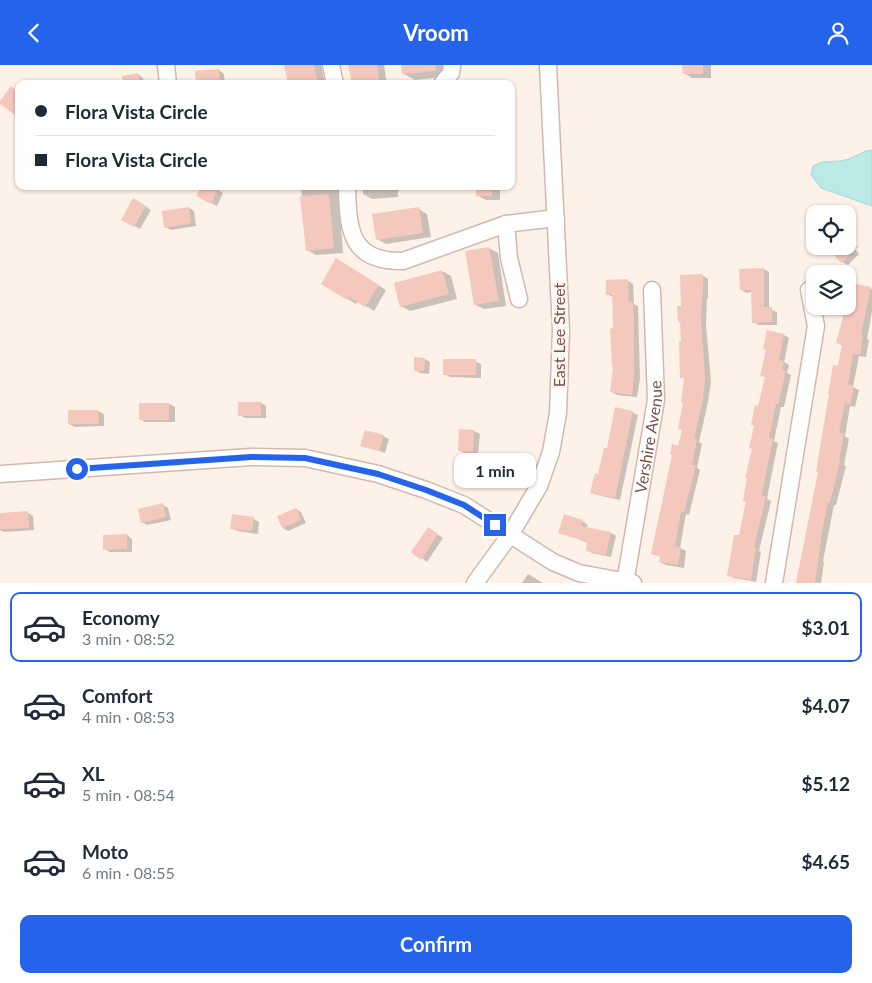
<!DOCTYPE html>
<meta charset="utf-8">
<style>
:root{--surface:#fff;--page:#f6f6f7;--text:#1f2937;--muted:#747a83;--line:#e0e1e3;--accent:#2563eb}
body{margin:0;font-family:Lato,sans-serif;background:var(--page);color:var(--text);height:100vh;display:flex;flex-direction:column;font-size:19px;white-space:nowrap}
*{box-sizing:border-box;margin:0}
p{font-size:16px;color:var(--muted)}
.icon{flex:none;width:28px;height:28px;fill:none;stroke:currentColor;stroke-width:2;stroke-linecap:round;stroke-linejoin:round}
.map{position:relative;height:518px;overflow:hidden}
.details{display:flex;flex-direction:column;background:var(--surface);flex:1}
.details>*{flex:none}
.guide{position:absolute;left:15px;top:15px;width:500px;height:110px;border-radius:10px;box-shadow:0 1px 4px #0004;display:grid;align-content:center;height:110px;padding:0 20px;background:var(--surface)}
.controls{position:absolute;left:806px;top:140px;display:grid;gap:10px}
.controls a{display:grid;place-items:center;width:50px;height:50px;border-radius:10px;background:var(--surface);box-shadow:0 1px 4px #0004;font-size:25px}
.end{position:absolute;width:22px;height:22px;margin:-11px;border:6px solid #2563eb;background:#fff;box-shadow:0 0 0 2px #fff}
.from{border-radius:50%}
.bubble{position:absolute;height:35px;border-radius:10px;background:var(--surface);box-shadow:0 1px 4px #0004;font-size:16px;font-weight:700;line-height:35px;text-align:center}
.guide b{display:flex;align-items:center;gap:18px;height:48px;font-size:19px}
.guide b+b{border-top:1px solid var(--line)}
.guide i{width:12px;height:12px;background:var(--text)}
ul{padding:9px 0 0;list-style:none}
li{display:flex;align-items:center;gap:15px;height:70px;margin:0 10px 8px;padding:0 10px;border:2px solid transparent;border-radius:10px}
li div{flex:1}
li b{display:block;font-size:19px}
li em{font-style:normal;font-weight:700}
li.selected{border-color:var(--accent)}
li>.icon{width:45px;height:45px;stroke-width:1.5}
.action{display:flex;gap:10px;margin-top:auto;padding:10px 20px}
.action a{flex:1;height:58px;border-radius:10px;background:var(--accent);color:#fff;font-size:20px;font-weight:700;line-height:58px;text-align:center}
header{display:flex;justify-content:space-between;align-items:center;height:65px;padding:0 20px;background:var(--accent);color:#fff;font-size:22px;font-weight:700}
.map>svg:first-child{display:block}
</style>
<header><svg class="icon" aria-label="back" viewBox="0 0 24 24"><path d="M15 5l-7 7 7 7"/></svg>Vroom<svg class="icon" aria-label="person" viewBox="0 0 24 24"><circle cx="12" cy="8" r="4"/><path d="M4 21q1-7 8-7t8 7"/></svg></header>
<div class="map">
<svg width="872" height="518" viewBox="0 0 872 518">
<rect width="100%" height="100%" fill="#fef1e7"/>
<path fill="#bae9e6" stroke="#a0dbd9" d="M872,85V141L821,123L811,110L813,101L822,97L840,96L849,94L866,86Z"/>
<path fill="#0003" d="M289,0H321L325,19H289Z
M349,0H384L387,19H353Z
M403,0H442L443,12L415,15L404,9Z
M684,0H711V13H692L684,8Z
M219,5L224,9L225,19H198Z
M138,9L143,13L145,19H125Z
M301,121H338L343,188L316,190L307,185Z
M363,121H398V132L372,134L363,129Z
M478,121H500V135H486L478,131Z
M218,125L223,128L217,141L203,134Z
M134,134L151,145L140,164L122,154Z
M189,143L194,146L196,161L171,165L165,162Z
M419,144L427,149L431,172L386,179L377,174Z
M814,151H815V173L808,169Z
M848,176L859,189L848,200L842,197L848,181Z
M489,183L498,188L506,241L484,244L476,240Z
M345,200L386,225L374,246L358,236L356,239L323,218Z
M764,204L769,207V244L777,247V260H759L753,257L752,227L746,228L741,224Z
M442,206L451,211L457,234L410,246L401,241Z
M702,210L708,214V233H707L706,259L711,317L708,337L699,377L702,379L697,403L700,405L689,450L686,449L680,483L686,486L684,503L666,500L660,497L661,492L653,489L683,365L679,363L684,339L682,338L685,314L682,312V277L681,258L679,257L682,242Z
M628,216L633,219L634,239L638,241L640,314L637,332L617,330L612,327L614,302L613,232L607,229Z
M848,218L872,224V247L867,274L869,275L866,292L859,291L853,322L859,325L855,342L850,341L845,371L849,374L844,400L846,401L836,440H834L823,496L824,497L821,518H798L843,281L838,278L848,241L849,229L848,228Z
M768,267L784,270L789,273L784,297L789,300L787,308L791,310L784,342H781L774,376L778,378L768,428L767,434L771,436L759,486L761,487L756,517L734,513L729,510L740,472L747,437L744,435L766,312Z
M425,294L430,297L429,309L420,308L415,305Z
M475,296L481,299V313L450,312L445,309Z
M261,338L266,341V353H245L240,350Z
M140,339H169L175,342V357H145L140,354Z
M98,346L104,349V361L75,362L69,359V347Z
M632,347L638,350L620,435L597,430L592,427L608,385Z
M460,365L474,366L480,369L478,389L464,388L459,385Z
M383,371L389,374L385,388L362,380Z
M486,401L492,405L485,422L468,415Z
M162,439L168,443L171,455L147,460L142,457Z
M296,444L301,447L306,458L288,466L283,463Z
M28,448L33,451L34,465L4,467L0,465V449Z
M254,454L259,457L258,469L237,466L232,463Z
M582,456L588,460L586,463L611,468L616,471L611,492L592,488L587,485L588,478L560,467Z
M434,467L443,473L427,497L422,493Z
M127,470L132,474V487H110L105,484Z
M528,509L543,518H522Z"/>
<path fill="#f5c8bd" d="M284,0H314L318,19H288Z
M348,0H377L379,15L352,19Z
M401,0H435L436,6L402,9Z
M682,0H703V9H683Z
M219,4L220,19H196L195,6Z
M138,8L140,19H123L122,11Z
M11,21L19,27V53L0,39V36Z
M201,121H213L218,124L211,139L196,131Z
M476,121H492V131H476Z
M329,129L334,183L306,186L300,131Z
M133,133L146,141L134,162L121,155Z
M189,142L191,158L164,163L162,146Z
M419,142L423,168L376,175L372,149Z
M826,181H859L841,198Z
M489,182L499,236L474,240L465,186Z
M336,193L379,220L365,242L349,232L347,235L321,219Z
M764,203V242H772V257L752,258L751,225H740L739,204Z
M442,205L449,229L400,242L394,218Z
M703,209V230H702L701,255L705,313L703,334L694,374H697L692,400H696L684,447H681L675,481L681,482L678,500L659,497L660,491L651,489L672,390L670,389L672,379L678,381L682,364H678L683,338H681L684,313H680L679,276H681L680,257H678L677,241H681L680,210Z
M628,214L629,237H633L634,256V310L632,330L610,327L613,302H612L610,264L613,263L612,229L606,230V215Z
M848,217L871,222L861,270L863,271L860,290L853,289L848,320L854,321L850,340L845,338L839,368L844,369L839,396L840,397L830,438L828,437L822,467L815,518H796L818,407H816L829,329H828L833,300L838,301L842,279L836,278L845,244L848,245Z
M767,265L784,269L779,295L784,296L782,305L786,306L778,340L776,339L769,373L773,374L763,424L762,431H766L754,482L756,483L751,515L727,511L734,470H739L746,436H743L747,413H745L752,384L749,383L754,361L751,360L755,340L758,341L765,312L760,311L766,285L763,284Z
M414,292L425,293L424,306H414Z
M443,294H476V310H443Z
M238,337H261V351H238Z
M139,338H169V355H139Z
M615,342L633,346L615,433L590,428L595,408L598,409L604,383H607Z
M68,345H98L99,359H68Z
M459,364L474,365L473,387L458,386Z
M365,365L384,370L379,386L360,381Z
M473,396L487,400L480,420L466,415Z
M163,438L166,452L141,458L138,444Z
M296,443L301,455L282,463L277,451Z
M28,446L29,463L0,464V448Z
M232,449L254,452L252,466L230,464Z
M564,449L583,455L581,461L611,467L606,490L586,486L587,477L558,468Z
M428,462L438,469L421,495L411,487Z
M127,469V484L103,485V470Z"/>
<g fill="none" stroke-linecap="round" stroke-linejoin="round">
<defs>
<g id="minor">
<path d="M166,0L168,19"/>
<path d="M331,0L335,19"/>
<path d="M442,19L451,8L452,0"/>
<path d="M347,121C348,165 350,197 403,196L506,159L556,153"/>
<path d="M506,159L509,193L519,234"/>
<path d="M0,409L251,392L305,393L378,409L426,425L464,440L553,497L579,508L633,518"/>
<path d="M475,518L510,470L539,421L551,387L558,348L561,265L548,0"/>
<path id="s1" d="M625,518L656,335L652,225"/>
<path d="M774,518L816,261L809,225"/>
</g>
</defs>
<use href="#minor" stroke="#d3b8af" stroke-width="19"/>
<use href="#minor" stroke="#fff" stroke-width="16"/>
</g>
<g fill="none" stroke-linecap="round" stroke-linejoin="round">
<path stroke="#2563eb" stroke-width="6" d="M77,404L251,392L305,393L378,409L426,425L464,440L495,460"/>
</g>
<g text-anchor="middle" stroke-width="5" stroke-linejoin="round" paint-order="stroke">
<g font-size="16" fill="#795149" stroke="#fff5ef">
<text transform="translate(559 270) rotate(-90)" y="6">East Lee Street</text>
<text dy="6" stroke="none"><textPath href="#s1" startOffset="148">Vershire Avenue</textPath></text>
</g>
</g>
</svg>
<div class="controls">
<a><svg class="icon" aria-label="locate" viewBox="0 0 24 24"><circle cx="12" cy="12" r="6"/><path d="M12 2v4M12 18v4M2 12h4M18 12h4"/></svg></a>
<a><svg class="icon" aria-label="layers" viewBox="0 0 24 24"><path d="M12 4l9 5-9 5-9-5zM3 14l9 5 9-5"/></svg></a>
</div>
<i class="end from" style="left:77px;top:404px"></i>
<i class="end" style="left:495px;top:460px"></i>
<div class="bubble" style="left:454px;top:388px;width:82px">1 min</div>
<div class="guide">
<b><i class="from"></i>Flora Vista Circle</b>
<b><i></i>Flora Vista Circle</b>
</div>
</div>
<section class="details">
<ul>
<li class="selected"><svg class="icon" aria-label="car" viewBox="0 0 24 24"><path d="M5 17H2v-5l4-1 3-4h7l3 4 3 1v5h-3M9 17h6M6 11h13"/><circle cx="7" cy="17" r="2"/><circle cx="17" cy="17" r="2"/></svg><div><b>Economy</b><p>3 min · 08:52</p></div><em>$3.01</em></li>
<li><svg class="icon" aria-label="car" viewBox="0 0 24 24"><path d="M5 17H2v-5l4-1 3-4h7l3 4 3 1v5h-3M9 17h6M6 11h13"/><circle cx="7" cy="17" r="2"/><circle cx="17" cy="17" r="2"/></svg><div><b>Comfort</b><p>4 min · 08:53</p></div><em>$4.07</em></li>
<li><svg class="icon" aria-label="car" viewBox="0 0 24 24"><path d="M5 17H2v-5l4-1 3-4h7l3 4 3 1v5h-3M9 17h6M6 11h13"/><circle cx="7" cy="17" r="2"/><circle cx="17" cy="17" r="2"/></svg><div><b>XL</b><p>5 min · 08:54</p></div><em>$5.12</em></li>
<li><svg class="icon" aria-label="car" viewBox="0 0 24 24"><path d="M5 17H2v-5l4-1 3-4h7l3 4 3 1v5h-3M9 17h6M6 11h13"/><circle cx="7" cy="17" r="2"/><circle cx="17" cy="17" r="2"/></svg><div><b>Moto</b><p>6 min · 08:55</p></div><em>$4.65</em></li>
</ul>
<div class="action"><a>Confirm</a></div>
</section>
